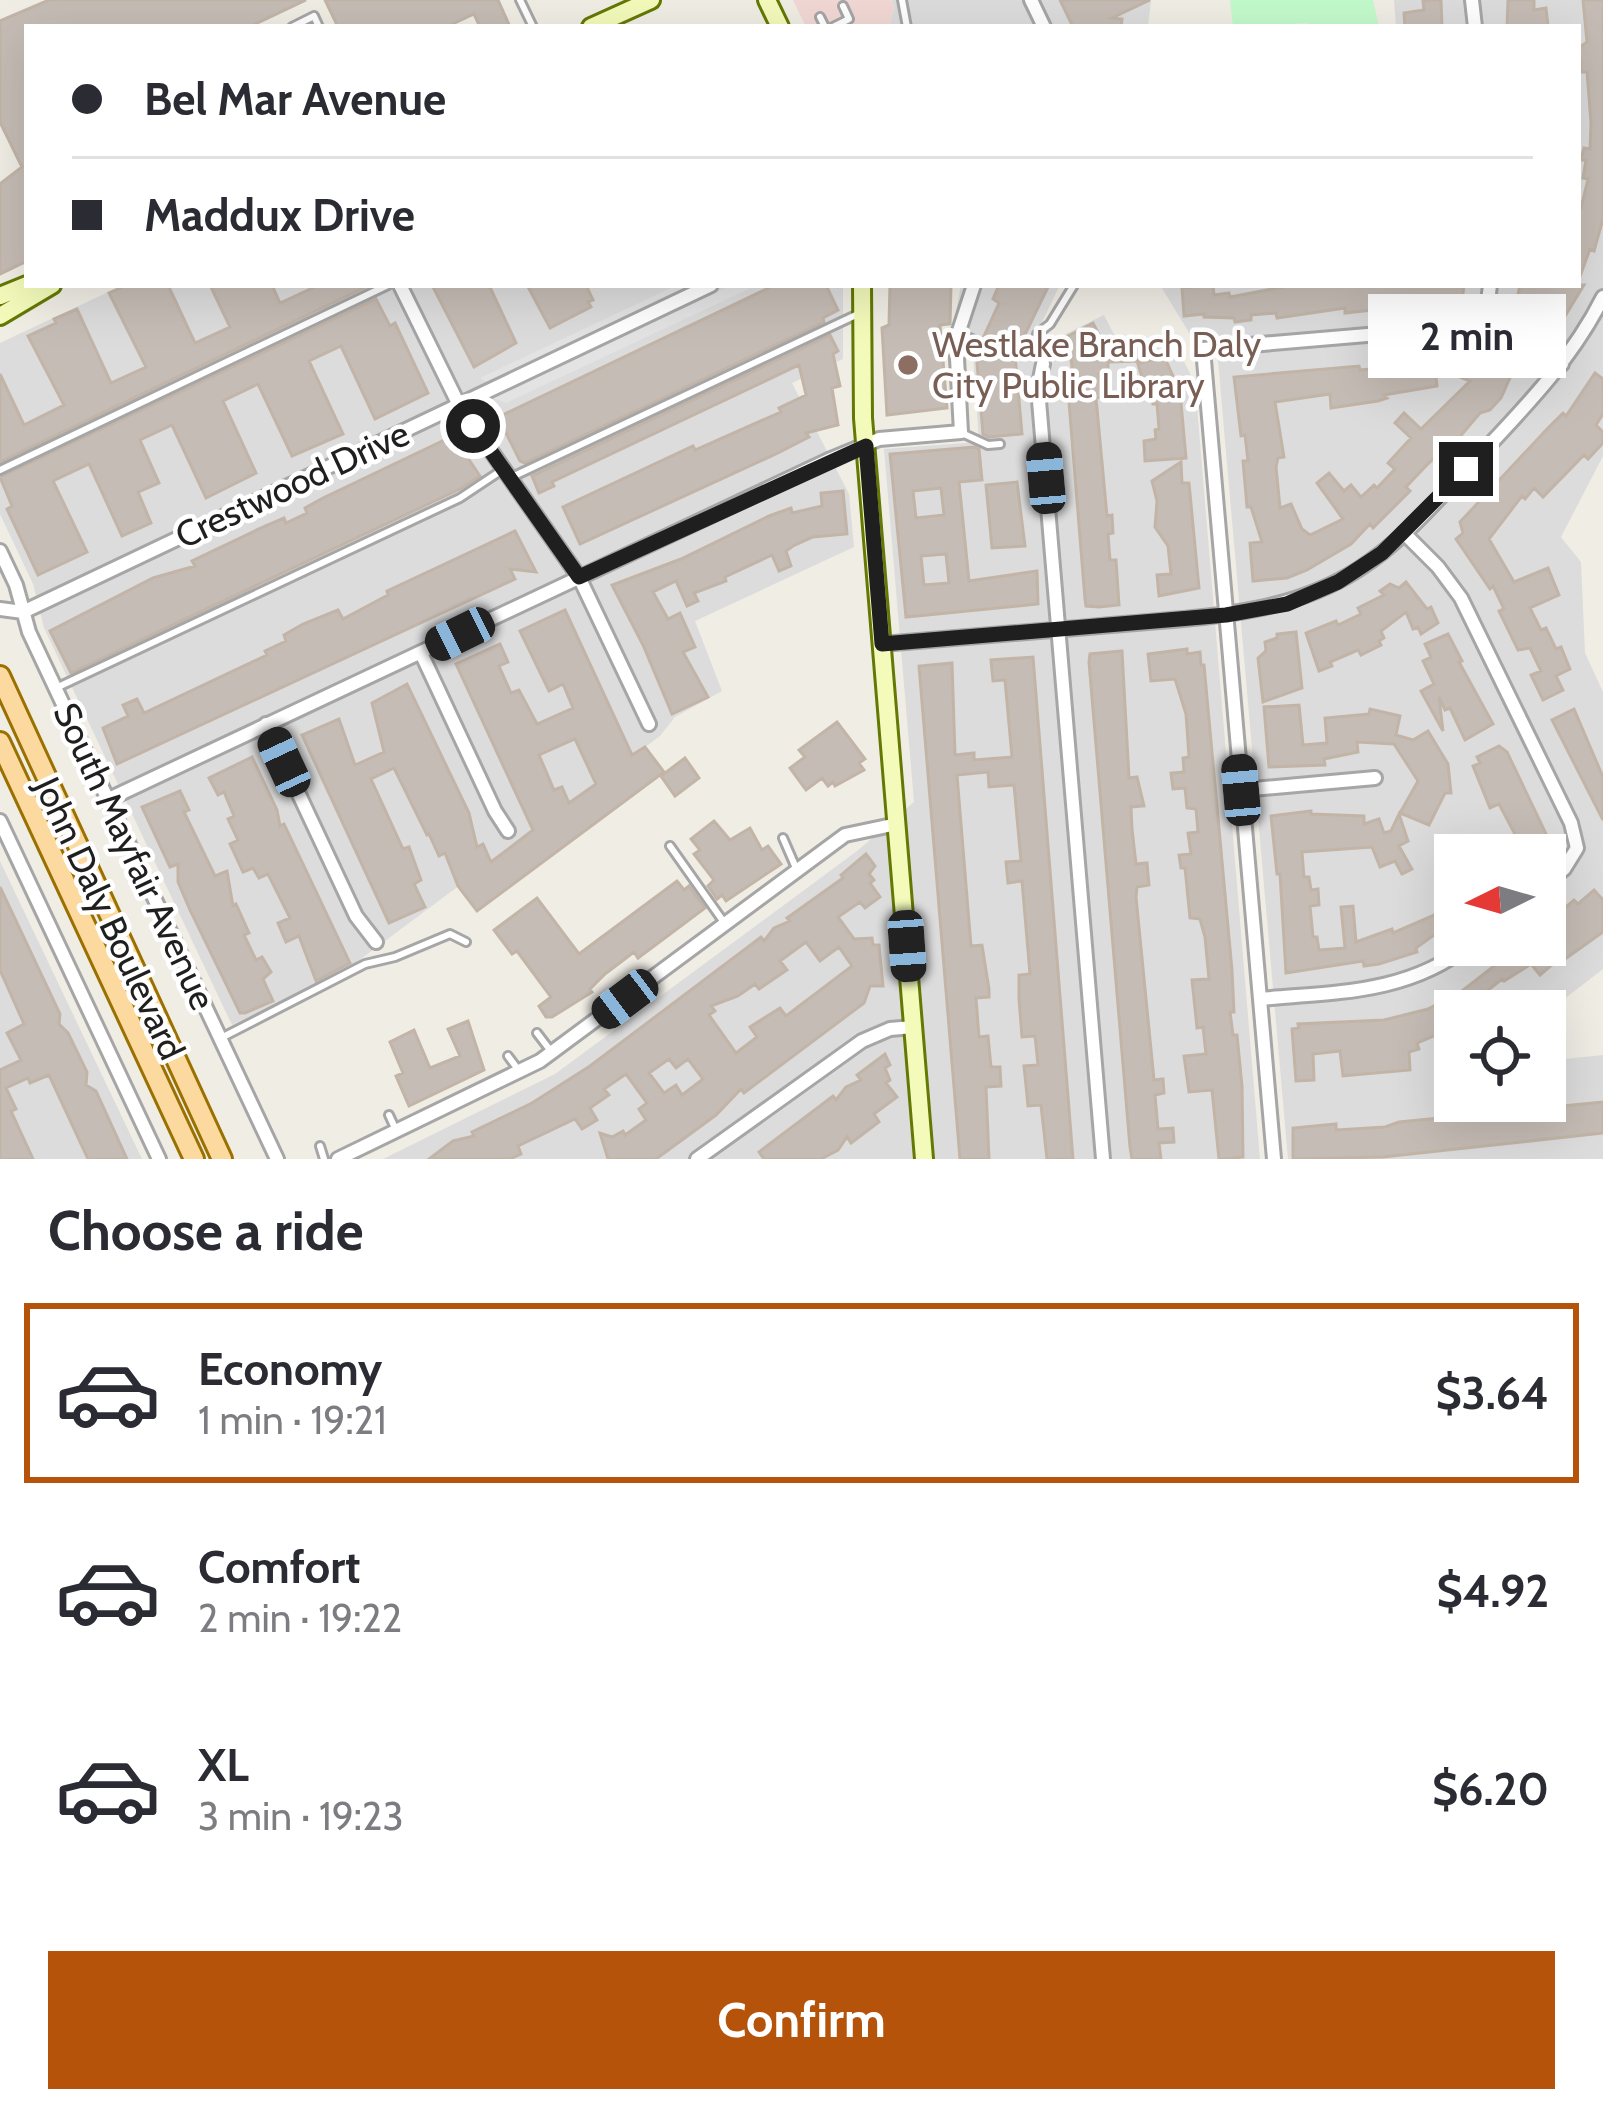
<!DOCTYPE html>
<meta charset="utf-8">
<style>
:root{--surface:#fff;--page:#f2f2f3;--text:#2b2b33;--muted:#7c7c81;--line:#e1e1e2;--accent:#b45309}
body{margin:0;font-family:Cabin,sans-serif;background:var(--page);color:var(--text);height:100vh;display:flex;flex-direction:column;font-size:45px;white-space:nowrap}
*{box-sizing:border-box;margin:0}
p{font-size:39px;color:var(--muted)}
.icon{flex:none;width:66px;height:66px;fill:none;stroke:currentColor;stroke-width:2;stroke-linecap:round;stroke-linejoin:round}
.map{position:relative;height:1159px;overflow:hidden}
.sheet{display:flex;flex-direction:column;background:var(--surface);flex:1}
.sheet>*{flex:none}
.hud{position:absolute;left:24px;top:24px;width:1557px;height:264px;border-radius:0px;box-shadow:0 12px 48px #0002;display:grid;align-content:center;height:264px;padding:0 48px;background:var(--surface)}
.needle{width:78px;rotate:265deg}
.controls{position:absolute;left:1434px;top:834px;display:grid;gap:24px}
.controls a{display:grid;place-items:center;width:132px;height:132px;border-radius:0px;background:var(--surface);box-shadow:0 12px 48px #0002;font-size:60px}
.end{position:absolute;width:54px;height:54px;margin:-27px;border:15px solid #1f1f1f;background:#fff;box-shadow:0 0 0 6px #fff}
.from{border-radius:50%}
.bubble{position:absolute;height:84px;border-radius:0px;background:var(--surface);box-shadow:0 12px 48px #0002;font-size:39px;font-weight:800;line-height:84px;text-align:center}
.car{position:absolute;width:36px;height:72px;margin:-36px -18px;border-radius:15px;box-shadow:0 0 9px 3px #0007;background:linear-gradient(#222 24%,#8ab4d8 0 40%,#222 0 76%,#8ab4d8 0 86%,#222 0)}
.hud b{display:flex;align-items:center;gap:42px;height:114px;font-size:45px}
.hud b+b{border-top:3px solid var(--line)}
.hud i{width:30px;height:30px;background:var(--text)}
ul{padding:0;list-style:none}
li{display:flex;align-items:center;gap:36px;height:180px;margin:0 24px 18px;padding:0 24px;border:6px solid transparent;border-radius:0px}
li div{flex:1}
li b{display:block;font-size:45px}
li em{font-style:normal;font-weight:800}
li.active{border-color:var(--accent)}
li>.icon{width:108px;height:108px;stroke-width:1.5}
h2{padding:0 48px;font-size:54px;line-height:144px}
.cta{display:flex;gap:24px;margin-top:auto;padding:24px 48px}
.cta a{flex:1;height:138px;border-radius:0px;background:var(--accent);color:#fff;font-size:48px;font-weight:800;line-height:138px;text-align:center}
.map>svg:first-child{display:block}
</style>
<div class="map">
<svg width="1603" height="1159" viewBox="0 0 1603 1159">
<rect width="100%" height="100%" fill="#f0ede5"/>
<path fill="#dddcdc" fill-rule="evenodd" d="M891,0H1151L1148,27H889L894,7Z
M1394,0H1603V456L1561,537L1581,562L1585,653L1603,692V969L1545,1014L1455,1011V1101H1545V1061L1603,1055V1159H1288L1216,338L1191,336L1160,285H1578V27H1396ZM1455,855H1545V945H1455Z
M123,285H843V359L792,383L849,494L854,547L695,621L722,691L675,717L660,736L346,970L232,1025L44,628L33,584L0,514V343Z
M961,285H1060L1027,353L1104,315L1119,344L1178,350L1195,383L1260,1159H383L555,1074L857,851L914,802L884,449L979,442L972,340L953,328Z
M0,861L142,1159H0Z"/>
<path fill="#f1d8d5" d="M793,0H891L894,7L889,27H806Z"/>
<path fill="#c3facb" d="M1230,0H1373L1379,27H1308L1307,23L1233,27Z"/>
<path fill="#e3e3e3" d="M677,285H700L491,384L480,378Z
M732,285H757L506,403L493,398Z"/>
<path fill="#c5bcb5" stroke="#c2b5a8" stroke-width="3" fill-rule="evenodd" d="M49,0H306L249,27H27V261L0,274V184L22,167L0,122V21Z
M325,0H498L510,27H480L474,14L446,27H338Z
M1060,0H1150L1112,18L1122,19L1121,27H1073Z
M1430,0H1441L1442,27H1405L1404,13L1424,10L1423,1Z
M1508,0H1534V10L1546,8L1548,26L1507,27Z
M1583,0H1603V219L1594,251L1590,249L1579,279L1578,207L1581,208L1588,179L1583,178L1586,160H1581L1584,148L1590,149L1591,123L1587,72H1581L1579,48L1587,42Z
M127,285H168L195,343L230,327L210,285H272L280,303L319,285H370L0,462V374L24,425L64,405L28,336L56,323L54,319L77,309L111,383L146,367L109,293Z
M432,285H489L516,343L474,367Z
M527,285H586L593,300L588,302L591,307L550,328Z
M775,285H826L838,310L823,318L824,322L525,463L520,461L505,431L501,433L494,419Z
M890,285H951L950,324L940,325L947,408L887,415L882,328L889,325Z
M999,285H1049L1015,355L1022,434L989,437L983,434L976,351L992,354L997,349L995,342L984,336L999,303L993,299Z
M1213,285L1214,295L1229,293L1230,297L1294,285H1464L1462,301L1427,298V304L1345,313V308L1277,318L1276,313L1251,315V320L1235,322L1234,318L1204,317V314L1184,316L1182,288Z
M1520,285H1584L1559,326L1539,314L1515,309Z
M376,299L390,326L395,323L428,393L375,419L341,346L309,361L343,434L292,456L258,384L223,401L256,473L206,498L172,425L140,440L159,483L138,492L151,523L122,536L89,464L53,481L87,552L38,575L7,509L12,506L0,477Z
M1093,323L1107,351L1140,349L1141,361L1108,362V373L1099,374L1102,397L1096,398L1107,516L1112,515L1113,533L1108,534L1110,560H1116L1119,605L1099,607L1086,606L1085,599L1068,390L1074,382L1068,336Z
M830,335L838,351L833,354L840,386L832,388L838,425L806,433L809,437L778,453L580,544L563,507L693,446L695,450L781,412L779,408L806,395L799,365L552,482L554,486L539,493L532,476Z
M1447,354L1474,365L1478,356L1513,371L1501,398L1490,410L1480,413L1452,446L1449,443L1423,469L1406,487L1410,491L1373,528L1370,524L1351,544L1307,570L1287,578L1253,581L1250,543L1262,542L1251,507H1247L1243,461H1248L1245,435L1241,436L1234,377L1359,366L1360,370L1383,368L1424,362L1417,360ZM1435,367L1470,381L1421,429L1404,413L1395,423L1411,438L1388,463L1395,469L1377,488L1374,485L1361,497L1351,485L1344,491L1329,473L1317,483L1343,519L1310,535L1302,529L1291,504L1280,508L1276,467L1278,458L1284,457L1275,402L1330,394L1331,408L1378,401L1387,398L1384,395L1437,386Z
M1164,356L1180,392L1186,458L1145,461L1144,441L1156,439L1155,430L1159,429L1157,404H1153L1152,390L1146,391L1138,364Z
M1595,373L1603,379V414L1596,425L1603,432V443L1588,459L1584,455L1543,497L1534,488L1525,499L1522,496L1489,539L1514,582L1548,568L1559,595L1530,608L1541,630L1546,628L1556,649L1561,647L1570,669L1556,676L1563,690L1543,700L1531,675L1541,671L1530,648L1518,650L1499,611L1504,609L1493,586L1490,589L1456,539L1463,533L1460,522L1547,429L1563,413L1566,416Z
M453,436L480,476L460,489L71,673L50,631L153,578L195,566L192,561L265,526L284,518L286,523L307,513L305,508L323,498Z
M974,447L979,449L982,480L959,482L969,581L1037,571L1038,604L906,617L890,454ZM941,488L944,515L916,518L913,491ZM946,554L949,583L924,585L921,556Z
M1181,462L1182,483H1189L1199,588L1159,596L1157,575L1171,574L1168,546L1155,527L1157,501L1152,481Z
M1017,482L1025,546L992,548L986,485Z
M843,491L847,534L813,537L793,546L786,551L791,566L779,571L772,555L725,577L726,581L694,593L698,601L687,606L676,581L653,592L668,619L680,613L695,647L683,652L708,697L672,714L643,645L612,585L681,559L769,516L791,508L792,513L822,506L821,493Z
M515,531L536,572L510,569L515,579L117,764L103,728L128,716L123,705L137,699L144,713L267,655L265,651L286,641L284,635L303,624L338,610L343,619L388,595L387,591Z
M1406,582L1427,609L1431,607L1438,623L1421,634L1418,627L1413,629L1406,612L1381,631L1384,638L1379,641L1381,645L1361,655L1358,650L1330,662L1332,666L1319,671L1306,633L1336,621L1338,625L1361,614L1358,608L1384,595L1380,591L1390,584L1399,588Z
M565,610L632,755L645,747L664,772L477,911L458,886L445,853L439,856L429,834L427,835L394,768L371,779L403,849L409,847L421,880L414,884L425,907L389,923L302,735L339,719L355,765L384,752L372,703L407,684L469,813L477,847L483,844L491,862L533,830L456,664L500,644L508,662L499,666L511,693L519,690L537,724L573,708L563,684L549,691L520,631ZM575,739L596,784L569,803L562,787L554,790L539,755Z
M1296,632L1302,688L1263,702L1258,658L1266,651L1265,642L1277,638V634Z
M1448,634L1462,661L1459,662L1493,724L1465,740L1450,708L1445,710L1439,697L1443,731L1421,691L1434,684L1423,661L1431,657L1425,644Z
M1187,649V654L1200,652L1201,665H1204L1232,970L1234,1012H1230L1233,1035H1237L1242,1086L1243,1157L1225,1159H1219L1212,1090L1189,1092L1184,1056L1206,1054L1203,1027L1197,1028L1192,980L1209,979L1205,937L1200,919L1190,918L1185,868H1181L1179,855L1191,854L1188,833L1198,832L1196,809L1187,808L1185,788L1173,789L1171,773L1184,772L1183,758L1189,757L1186,714L1175,679L1151,681L1148,654Z
M1122,651L1129,778L1137,777L1144,806L1131,807L1132,829L1136,864L1147,863L1149,885L1137,887L1136,897L1154,1080L1163,1079L1164,1093L1155,1095L1158,1129L1173,1128L1174,1142L1159,1143L1161,1159H1132L1130,1147L1089,662L1090,654Z
M1033,657L1073,1159H1047L1041,1105L1028,1106L1024,1066L1038,1065L1035,1036L1022,1037L1019,999V975L1030,974L1022,881L1008,883L1006,862L1021,861L1014,785L989,787L988,772L957,775L971,946L982,945L989,989V997L976,998L979,1037L988,1036L991,1067H1000L1001,1086L986,1087L989,1159H960L919,666L952,663L955,755L974,753V760L1012,757L1005,680L993,681L991,660Z
M1299,705L1303,745L1327,743L1325,718L1369,714L1370,709L1400,716L1396,735L1413,740L1428,731L1448,764L1451,793H1445L1429,825L1400,813L1418,781L1394,744L1357,742L1358,752L1324,759L1325,765L1269,767L1264,707Z
M1574,709L1603,777V820L1552,720Z
M837,722L865,759L859,763L864,770L835,786L833,782L828,786L822,778L806,790L790,768L805,757L799,750Z
M1499,746L1507,752L1548,838L1545,839L1550,849L1538,855H1526L1499,804L1490,808L1473,766L1480,763L1477,757Z
M252,757L277,810L280,826L284,824L350,963L316,981L299,936L286,942L278,923L290,918L268,874L259,878L253,868L243,872L230,844L238,840L228,819L234,816L224,792L218,795L209,778Z
M685,758L699,778L675,796L661,776Z
M180,791L189,810L184,812L215,876L227,871L233,906L236,904L249,933L244,935L256,960L262,957L271,972L263,979L273,1001L245,1013H240L190,910L178,882V864L170,867L142,807Z
M1311,811V814L1364,816V824L1379,819L1384,833L1391,831L1399,814L1408,841L1399,846L1412,869L1402,874L1395,861L1380,867L1372,847L1302,852L1304,877H1309L1311,890L1318,889L1319,905L1310,906L1313,937H1317L1319,950L1345,948L1341,907L1353,906L1356,942L1392,929L1393,933L1455,906V927L1448,933L1444,929L1438,932L1416,948L1417,952L1379,964L1364,966L1363,961L1286,973L1280,874H1277L1271,816Z
M714,821L730,840L750,828L762,850L768,846L781,864L726,901L722,895L717,899L708,886L714,880L694,854L700,850L691,839Z
M866,854L875,866L869,874L874,880L870,883L880,897L865,908L860,902L838,917L854,939L872,938L873,945H879L883,986H870L864,1003L744,1093L741,1089L716,1115L656,1159H608L600,1133L612,1137L623,1131L625,1135L646,1120L639,1109L647,1103L626,1074L604,1089L609,1095L590,1108L597,1120L582,1129L575,1119L518,1146L521,1154L510,1159H429L453,1141L474,1136L472,1132L532,1103L590,1066L761,937L764,941L774,928L790,921L787,918L843,878L841,875ZM806,942L820,961L839,947L852,966L786,1016L780,1008L750,1027L757,1037L736,1053L709,1015L715,1011L711,1006L738,996L755,984L759,989L787,970L780,961ZM669,1059L676,1068L688,1059L703,1079L682,1095L676,1085L664,1093L649,1073Z
M677,881L684,890L689,886L705,908L638,958L634,952L605,974L590,989L592,992L552,1017H546L539,1006L551,997L517,951L512,954L494,930L537,898L579,954Z
M0,887L60,1014L59,1024L68,1033L87,1072L86,1085L96,1091L127,1159H88L49,1075L30,1083L28,1078L6,1088L16,1109L11,1111L33,1159H0V1070L21,1060L7,1033L24,1024L0,970Z
M1594,890L1603,900V932L1565,959L1562,956L1540,975L1531,964L1504,981L1502,979L1462,1011H1455V1027L1417,1043L1419,1049L1409,1052L1410,1070L1343,1076L1340,1051L1313,1054L1314,1080L1296,1081L1292,1029L1299,1028L1298,1024L1384,1020L1428,1009L1462,991L1521,945H1545V925L1574,900L1578,904Z
M468,1021L484,1070L409,1106L396,1076L403,1073L390,1042L414,1030L430,1068L460,1056L448,1029Z
M885,1054L890,1065L885,1068L890,1080L886,1083L897,1097L874,1114L879,1122L851,1143L847,1137L838,1150L821,1159H764L759,1152L833,1096L836,1100L846,1087L861,1080L857,1075Z
M1603,1102V1133L1383,1157L1293,1159V1128L1336,1124V1130L1385,1127L1399,1122Z"/>
<g fill="none" stroke-linecap="round" stroke-linejoin="round">
<defs>
<path id="lane" d="M520,0L533,27
M902,0L907,27
M820,17L825,27
M292,27L314,16L319,27
M833,27L849,19L843,6
M961,334L990,347
M1042,362L1035,348L1037,334L1050,324L1074,285
M964,434L988,445L1000,444
M0,470L388,285
M512,477L858,314
M56,688L460,498L502,470
M783,838L796,868
M670,846L723,921
M537,1033L550,1050
M221,1038L365,964L395,957L450,934L466,942
M508,1056L520,1072
M389,1115L395,1128
M320,1146L324,1159"/>
<path id="street" d="M1031,0L1044,27
M1472,0L1475,27
M400,285L459,405L579,577L649,724
M1485,327L1490,285
M1043,364L1038,389L1103,1159
M1404,533L1438,567L1461,598L1571,823L1577,848L1564,869L1545,884
M0,551L16,585L29,632L277,1159
M0,609L23,612L711,285
M882,644C959,637 1035,632 1111,625C1197,617 1285,617 1359,569C1405,540 1441,495 1479,456C1526,406 1572,359 1603,297
M421,653L495,811L508,831
M266,724L356,916L376,942
M1242,790L1375,778
M109,799L831,459L879,439L961,432L956,340L974,285
M0,821L159,1159
M1260,999C1335,992 1408,994 1469,945
M338,1159L540,1061L845,835L897,824
M697,1159L862,1041L890,1029L913,1027
M1274,1159L1203,349L1473,326L1524,339L1562,364"/>
<path id="secondary" d="M767,0L780,27
M591,27L651,0
M862,285L863,418L924,1159
M0,296L27,285
M0,316L52,285"/>
<path id="primary" d="M0,676L222,1159
M0,742L194,1159"/>
</defs>
<use href="#lane" stroke="#a6a6a6" stroke-width="12"/>
<use href="#street" stroke="#a6a6a6" stroke-width="18"/>
<use href="#secondary" stroke="#647804" stroke-width="22"/>
<use href="#primary" stroke="#9a7100" stroke-width="24"/>
<use href="#lane" stroke="#fff" stroke-width="6"/>
<use href="#street" stroke="#fff" stroke-width="12"/>
<use href="#secondary" stroke="#f3faba" stroke-width="16"/>
<use href="#primary" stroke="#fcd99e" stroke-width="18"/>
</g>
<g fill="none" stroke-linecap="round" stroke-linejoin="round">
<path stroke="#1f1f1f" stroke-width="15" d="M473,426L579,577L866,446L882,644L1226,615L1287,604L1338,582L1382,553L1466,469"/>
</g>
<circle fill="#8d6e63" stroke="#fff" stroke-width="4.5" cx="908" cy="365" r="12"/>
<g text-anchor="middle" stroke-width="9" stroke-linejoin="round" paint-order="stroke">
<g font-size="36" fill="#785e54" stroke="#fff" text-anchor="start">
<text x="932" y="357">Westlake Branch Daly<tspan x="932" dy="41">City Public Library</tspan></text>
</g>
<g font-size="36" fill="#1f1f1f" stroke="#fff">
<text transform="translate(292 484) rotate(-25)" y="13">Crestwood Drive</text>
<text transform="translate(135 856) rotate(65)" y="13">South Mayfair Avenue</text>
<text transform="translate(110 918) rotate(65)" y="13">John Daly Boulevard</text>
</g>
</g>
</svg>
<div class="controls">
<a><svg class="needle" viewBox="-14 -14 28 28"><path d="M0-13l5 13h-10z" fill="#e53935"/><path d="M0 13l5-13h-10z" fill="#7c7c81"/></svg></a>
<a><svg class="icon" aria-label="locate" viewBox="0 0 24 24"><circle cx="12" cy="12" r="6"/><path d="M12 2v4M12 18v4M2 12h4M18 12h4"/></svg></a>
</div>
<i class="end from" style="left:473px;top:426px"></i>
<i class="end" style="left:1466px;top:469px"></i>
<div class="bubble" style="left:1368px;top:294px;width:198px">2 min</div>
<i class="car" style="left:1046px;top:478px;rotate:355deg"></i>
<i class="car" style="left:460px;top:634px;rotate:244deg"></i>
<i class="car" style="left:284px;top:762px;rotate:335deg"></i>
<i class="car" style="left:1241px;top:790px;rotate:355deg"></i>
<i class="car" style="left:907px;top:946px;rotate:176deg"></i>
<i class="car" style="left:625px;top:999px;rotate:233deg"></i>
<div class="hud">
<b><i class="from"></i>Bel Mar Avenue</b>
<b><i></i>Maddux Drive</b>
</div>
</div>
<section class="sheet">
<h2>Choose a ride</h2>
<ul>
<li class="active"><svg class="icon" aria-label="car" viewBox="0 0 24 24"><path d="M5 17H2v-5l4-1 3-4h7l3 4 3 1v5h-3M9 17h6M6 11h13"/><circle cx="7" cy="17" r="2"/><circle cx="17" cy="17" r="2"/></svg><div><b>Economy</b><p>1 min · 19:21</p></div><em>$3.64</em></li>
<li><svg class="icon" aria-label="car" viewBox="0 0 24 24"><path d="M5 17H2v-5l4-1 3-4h7l3 4 3 1v5h-3M9 17h6M6 11h13"/><circle cx="7" cy="17" r="2"/><circle cx="17" cy="17" r="2"/></svg><div><b>Comfort</b><p>2 min · 19:22</p></div><em>$4.92</em></li>
<li><svg class="icon" aria-label="car" viewBox="0 0 24 24"><path d="M5 17H2v-5l4-1 3-4h7l3 4 3 1v5h-3M9 17h6M6 11h13"/><circle cx="7" cy="17" r="2"/><circle cx="17" cy="17" r="2"/></svg><div><b>XL</b><p>3 min · 19:23</p></div><em>$6.20</em></li>
</ul>
<div class="cta"><a>Confirm</a></div>
</section>
